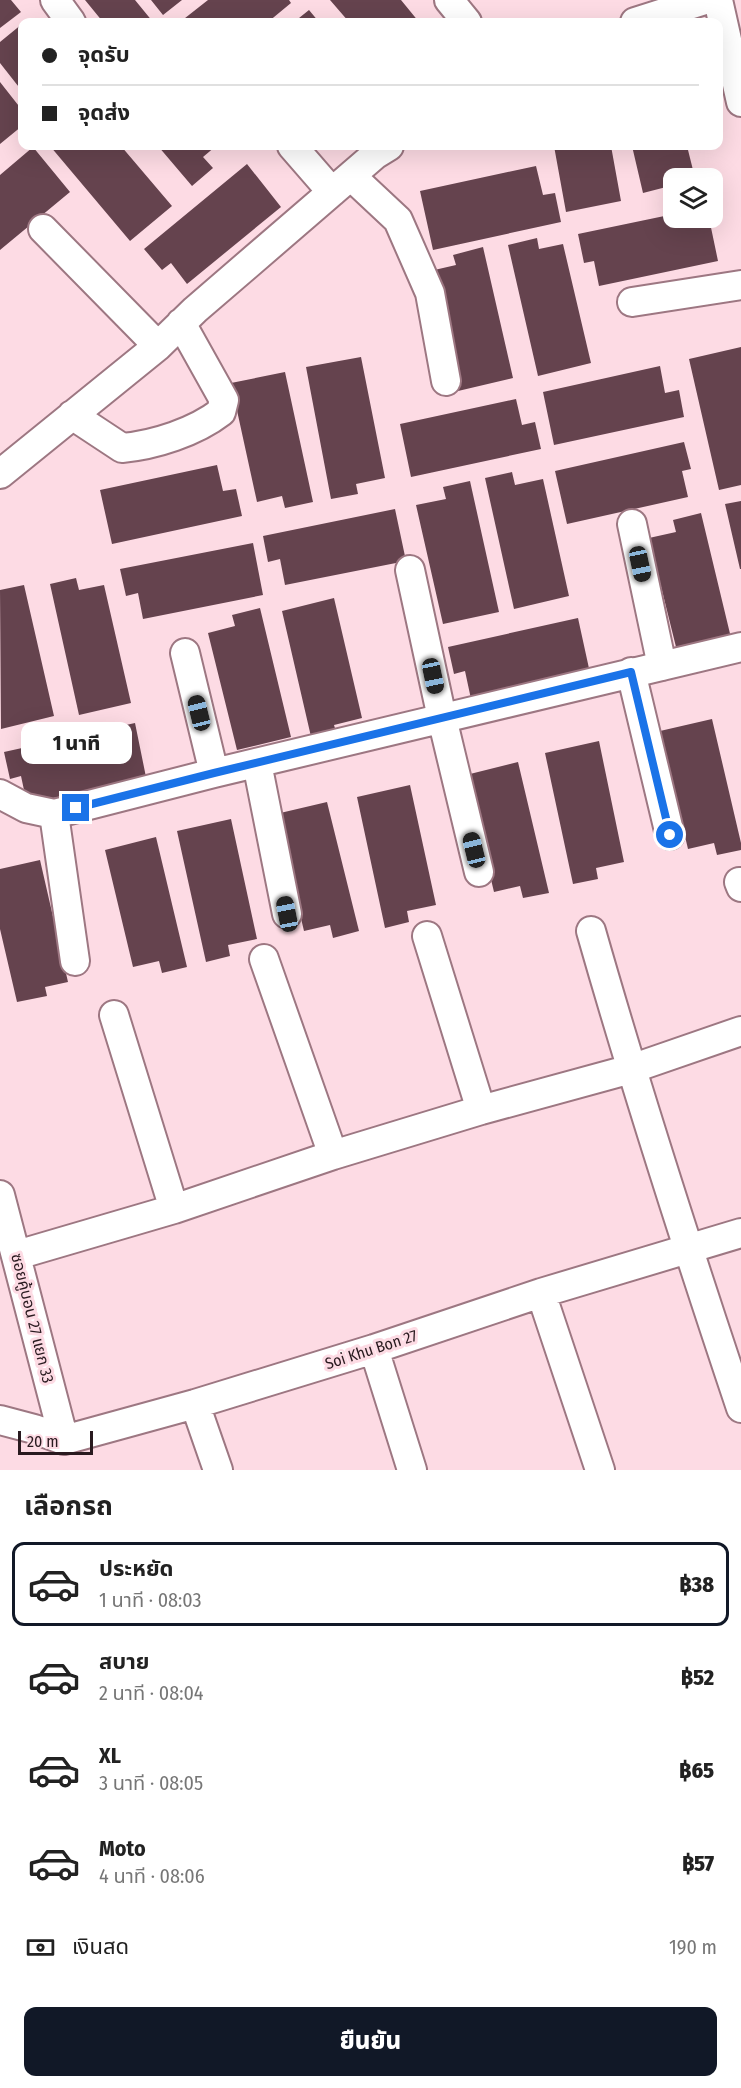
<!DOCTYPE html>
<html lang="th">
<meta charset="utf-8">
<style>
:root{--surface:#fff;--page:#f6f6f6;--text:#222;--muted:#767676;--line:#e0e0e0;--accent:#111827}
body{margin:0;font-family:"Fira Sans Condensed","Noto Sans Thai",sans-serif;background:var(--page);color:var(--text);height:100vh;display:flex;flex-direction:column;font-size:22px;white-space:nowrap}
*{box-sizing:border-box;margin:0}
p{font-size:20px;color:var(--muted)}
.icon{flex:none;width:33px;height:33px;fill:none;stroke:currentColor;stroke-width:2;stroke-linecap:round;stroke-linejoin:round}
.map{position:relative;height:1470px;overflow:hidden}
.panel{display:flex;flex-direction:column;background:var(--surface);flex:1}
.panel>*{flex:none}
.hud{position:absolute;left:18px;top:18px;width:705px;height:132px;border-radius:12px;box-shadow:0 6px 24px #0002;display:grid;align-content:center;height:132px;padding:0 24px;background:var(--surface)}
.tools{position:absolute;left:663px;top:168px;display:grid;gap:12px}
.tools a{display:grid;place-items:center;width:60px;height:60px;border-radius:12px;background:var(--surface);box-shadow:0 6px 24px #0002;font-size:30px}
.scale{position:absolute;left:18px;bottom:15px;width:75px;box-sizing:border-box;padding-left:6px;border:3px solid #291a1f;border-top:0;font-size:16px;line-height:21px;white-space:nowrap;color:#291a1f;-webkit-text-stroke:4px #fddbe4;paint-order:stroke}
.end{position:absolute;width:27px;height:27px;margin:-14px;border:8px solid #1a73e8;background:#fff;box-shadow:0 0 0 3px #fff}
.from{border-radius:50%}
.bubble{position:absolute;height:42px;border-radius:12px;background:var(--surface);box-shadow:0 6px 24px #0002;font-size:20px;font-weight:800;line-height:42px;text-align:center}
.car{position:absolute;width:18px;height:36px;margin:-18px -9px;border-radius:8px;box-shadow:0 0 4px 2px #0007;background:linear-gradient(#222 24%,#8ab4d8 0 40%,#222 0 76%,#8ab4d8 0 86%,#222 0)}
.hud b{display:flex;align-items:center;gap:21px;height:57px;font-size:22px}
.hud b+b{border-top:2px solid var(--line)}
.hud i{width:15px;height:15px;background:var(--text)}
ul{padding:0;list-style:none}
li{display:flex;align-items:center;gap:18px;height:84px;margin:0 12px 9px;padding:0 12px;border:3px solid transparent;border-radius:12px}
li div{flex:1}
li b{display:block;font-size:22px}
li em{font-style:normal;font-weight:800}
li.active{border-color:var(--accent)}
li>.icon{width:54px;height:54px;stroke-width:1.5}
h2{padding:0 24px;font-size:27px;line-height:72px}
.pay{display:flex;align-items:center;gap:15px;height:66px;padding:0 24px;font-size:22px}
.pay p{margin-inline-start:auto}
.cta{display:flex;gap:12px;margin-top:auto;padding:12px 24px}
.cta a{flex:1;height:69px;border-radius:12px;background:var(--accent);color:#fff;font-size:24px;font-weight:800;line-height:69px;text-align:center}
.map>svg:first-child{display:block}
</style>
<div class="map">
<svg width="741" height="1470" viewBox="0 0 741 1470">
<rect width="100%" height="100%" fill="#fddbe4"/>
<path fill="#65434e" d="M0,0H11L21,12L0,28Z
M85,0H135L153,22H103Z
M151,0H182L163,15Z
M208,0H289L291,3L268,22H180Z
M330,0H401L419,22H349Z
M309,10L319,22H294Z
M22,24V91L0,63V42Z
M0,82L22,110V126L0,144Z
M50,146H121L172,206L130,241Z
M158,146H216L203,157L213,168L192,186Z
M554,146H611L621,201L566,212Z
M632,146H687L695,178H674V185L643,193Z
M33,147L70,192L0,250V175Z
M247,164L281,207L187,284L171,263L162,270L144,249Z
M536,166L543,195L555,193L561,222L433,250L420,191Z
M674,214V218H709L718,261L599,286L594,261L584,263L578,234Z
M537,238L539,249L563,244L591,363L538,376L508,245Z
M483,247L513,378L458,391L430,271L456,265L453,255Z
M741,347V485L719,490L689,359Z
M361,357L385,478L356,484L358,494L331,499L306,367Z
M660,366L665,393L679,390L684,417L554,445L543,392Z
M285,372L313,502L285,508L282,496L257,502L231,383Z
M516,399L522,425L535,422L541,449L411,477L400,424Z
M684,442L691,469L682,471L688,497L567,524L555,471Z
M217,465L223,491L236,489L242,516L112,544L100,490Z
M512,472L515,485L543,479L569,596L514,609L485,478Z
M470,481L499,612L443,624L416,505L446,499L443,487Z
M741,501V569H740L725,504Z
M395,509L406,561L285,585L280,559L268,562L263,536Z
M701,513L732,642L678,655L649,538L676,532L673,520Z
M253,543L263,595L143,619L138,593L126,596L120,569Z
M76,578L79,590L104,585L131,703L79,715L50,584Z
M24,585L54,716L1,729L0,590Z
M334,598L362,718L334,725L337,735L312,741L282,611Z
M260,608L291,737L237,750L208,633L235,626L232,615Z
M578,618L590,673L471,699L465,671L454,674L448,647Z
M712,719L741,843V850L717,855L714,843L688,849L660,731Z
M135,723L146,777L27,804L21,776L10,779L4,752Z
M599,741L624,862L596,868L598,879L573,884L545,753Z
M518,762L549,893L523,898L520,886L494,892L466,775Z
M410,785L436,905L407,911L409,922L385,928L357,797Z
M327,802L359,931L333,938L330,925L304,931L276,814Z
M231,819L257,939L228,945L230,956L206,962L177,831Z
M156,837L187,967L162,973L159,961L133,967L105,850Z
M40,860L68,982L45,987L47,996L17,1002L0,929V869Z"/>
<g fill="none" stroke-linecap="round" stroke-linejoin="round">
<defs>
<path id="street" d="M55,0L71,22
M449,0L467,22
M718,0L741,102
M635,22L705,0
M292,146L332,192
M351,176L398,220L430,293L446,381
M43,229L158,346
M632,302L741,285
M72,415L122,448C155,445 195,432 221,412L224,400L181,323
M0,474L158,346L195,310L376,154L389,146
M632,524L662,666
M410,570L442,718L479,872
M185,653L214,773
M631,672L670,835
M257,763L287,914
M0,794L26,808L54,814L214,773L741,647
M54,814L75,961
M739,882L741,887
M591,931C637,1092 688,1250 741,1408
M427,936L481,1110
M264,959L333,1155
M114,1015L174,1209
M0,1195L64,1440
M17,1255L174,1209L333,1155L481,1110L631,1069L741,1031
M541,1293L600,1470
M374,1349L412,1470
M195,1404L218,1470
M0,1420L34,1429L64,1440L195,1404L374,1349L541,1293L741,1233"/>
</defs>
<use href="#street" stroke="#9d7782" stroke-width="32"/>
<use href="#street" stroke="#fff" stroke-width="28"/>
</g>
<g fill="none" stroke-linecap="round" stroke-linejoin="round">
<path stroke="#1a73e8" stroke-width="8" d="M76,808L214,773L631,672L670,835"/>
</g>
<g text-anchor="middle" stroke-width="6" stroke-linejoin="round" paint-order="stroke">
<g font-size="16" fill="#291a1f" stroke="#fddbe4">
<text transform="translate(33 1318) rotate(76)" y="6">ซอยคู้บอน 27 แยก 33</text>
<text transform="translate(371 1349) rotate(-18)" y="6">Soi Khu Bon 27</text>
</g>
</g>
</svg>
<div class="tools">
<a><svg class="icon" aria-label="layers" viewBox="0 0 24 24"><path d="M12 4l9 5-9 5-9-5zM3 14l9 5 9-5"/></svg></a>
</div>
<div class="scale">20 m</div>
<i class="end from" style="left:670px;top:835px"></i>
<i class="end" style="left:76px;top:808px"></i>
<div class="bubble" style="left:21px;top:722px;width:111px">1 นาที</div>
<i class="car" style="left:640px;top:564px;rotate:168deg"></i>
<i class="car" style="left:433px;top:676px;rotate:168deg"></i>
<i class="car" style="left:199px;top:713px;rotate:346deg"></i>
<i class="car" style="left:474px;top:850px;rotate:346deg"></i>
<i class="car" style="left:287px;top:914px;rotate:349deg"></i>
<div class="hud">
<b><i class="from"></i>จุดรับ</b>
<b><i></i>จุดส่ง</b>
</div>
</div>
<section class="panel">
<h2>เลือกรถ</h2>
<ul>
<li class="active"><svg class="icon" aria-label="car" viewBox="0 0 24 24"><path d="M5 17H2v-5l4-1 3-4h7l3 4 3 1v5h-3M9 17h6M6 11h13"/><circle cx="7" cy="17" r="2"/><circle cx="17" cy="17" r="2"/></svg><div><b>ประหยัด</b><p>1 นาที · 08:03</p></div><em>฿38</em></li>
<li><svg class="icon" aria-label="car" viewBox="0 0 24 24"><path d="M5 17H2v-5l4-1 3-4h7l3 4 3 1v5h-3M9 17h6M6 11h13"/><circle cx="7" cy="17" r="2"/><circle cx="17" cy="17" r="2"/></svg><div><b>สบาย</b><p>2 นาที · 08:04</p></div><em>฿52</em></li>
<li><svg class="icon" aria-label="car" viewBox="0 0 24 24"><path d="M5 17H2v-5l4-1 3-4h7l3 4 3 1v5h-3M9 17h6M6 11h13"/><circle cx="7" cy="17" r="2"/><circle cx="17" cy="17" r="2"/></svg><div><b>XL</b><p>3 นาที · 08:05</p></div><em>฿65</em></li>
<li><svg class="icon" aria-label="car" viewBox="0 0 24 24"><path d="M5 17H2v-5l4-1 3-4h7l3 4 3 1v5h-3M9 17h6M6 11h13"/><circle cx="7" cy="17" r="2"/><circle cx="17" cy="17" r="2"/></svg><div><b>Moto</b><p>4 นาที · 08:06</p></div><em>฿57</em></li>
</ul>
<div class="pay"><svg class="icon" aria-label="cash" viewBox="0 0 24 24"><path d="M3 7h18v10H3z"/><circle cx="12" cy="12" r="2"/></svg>เงินสด<p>190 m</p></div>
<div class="cta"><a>ยืนยัน</a></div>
</section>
